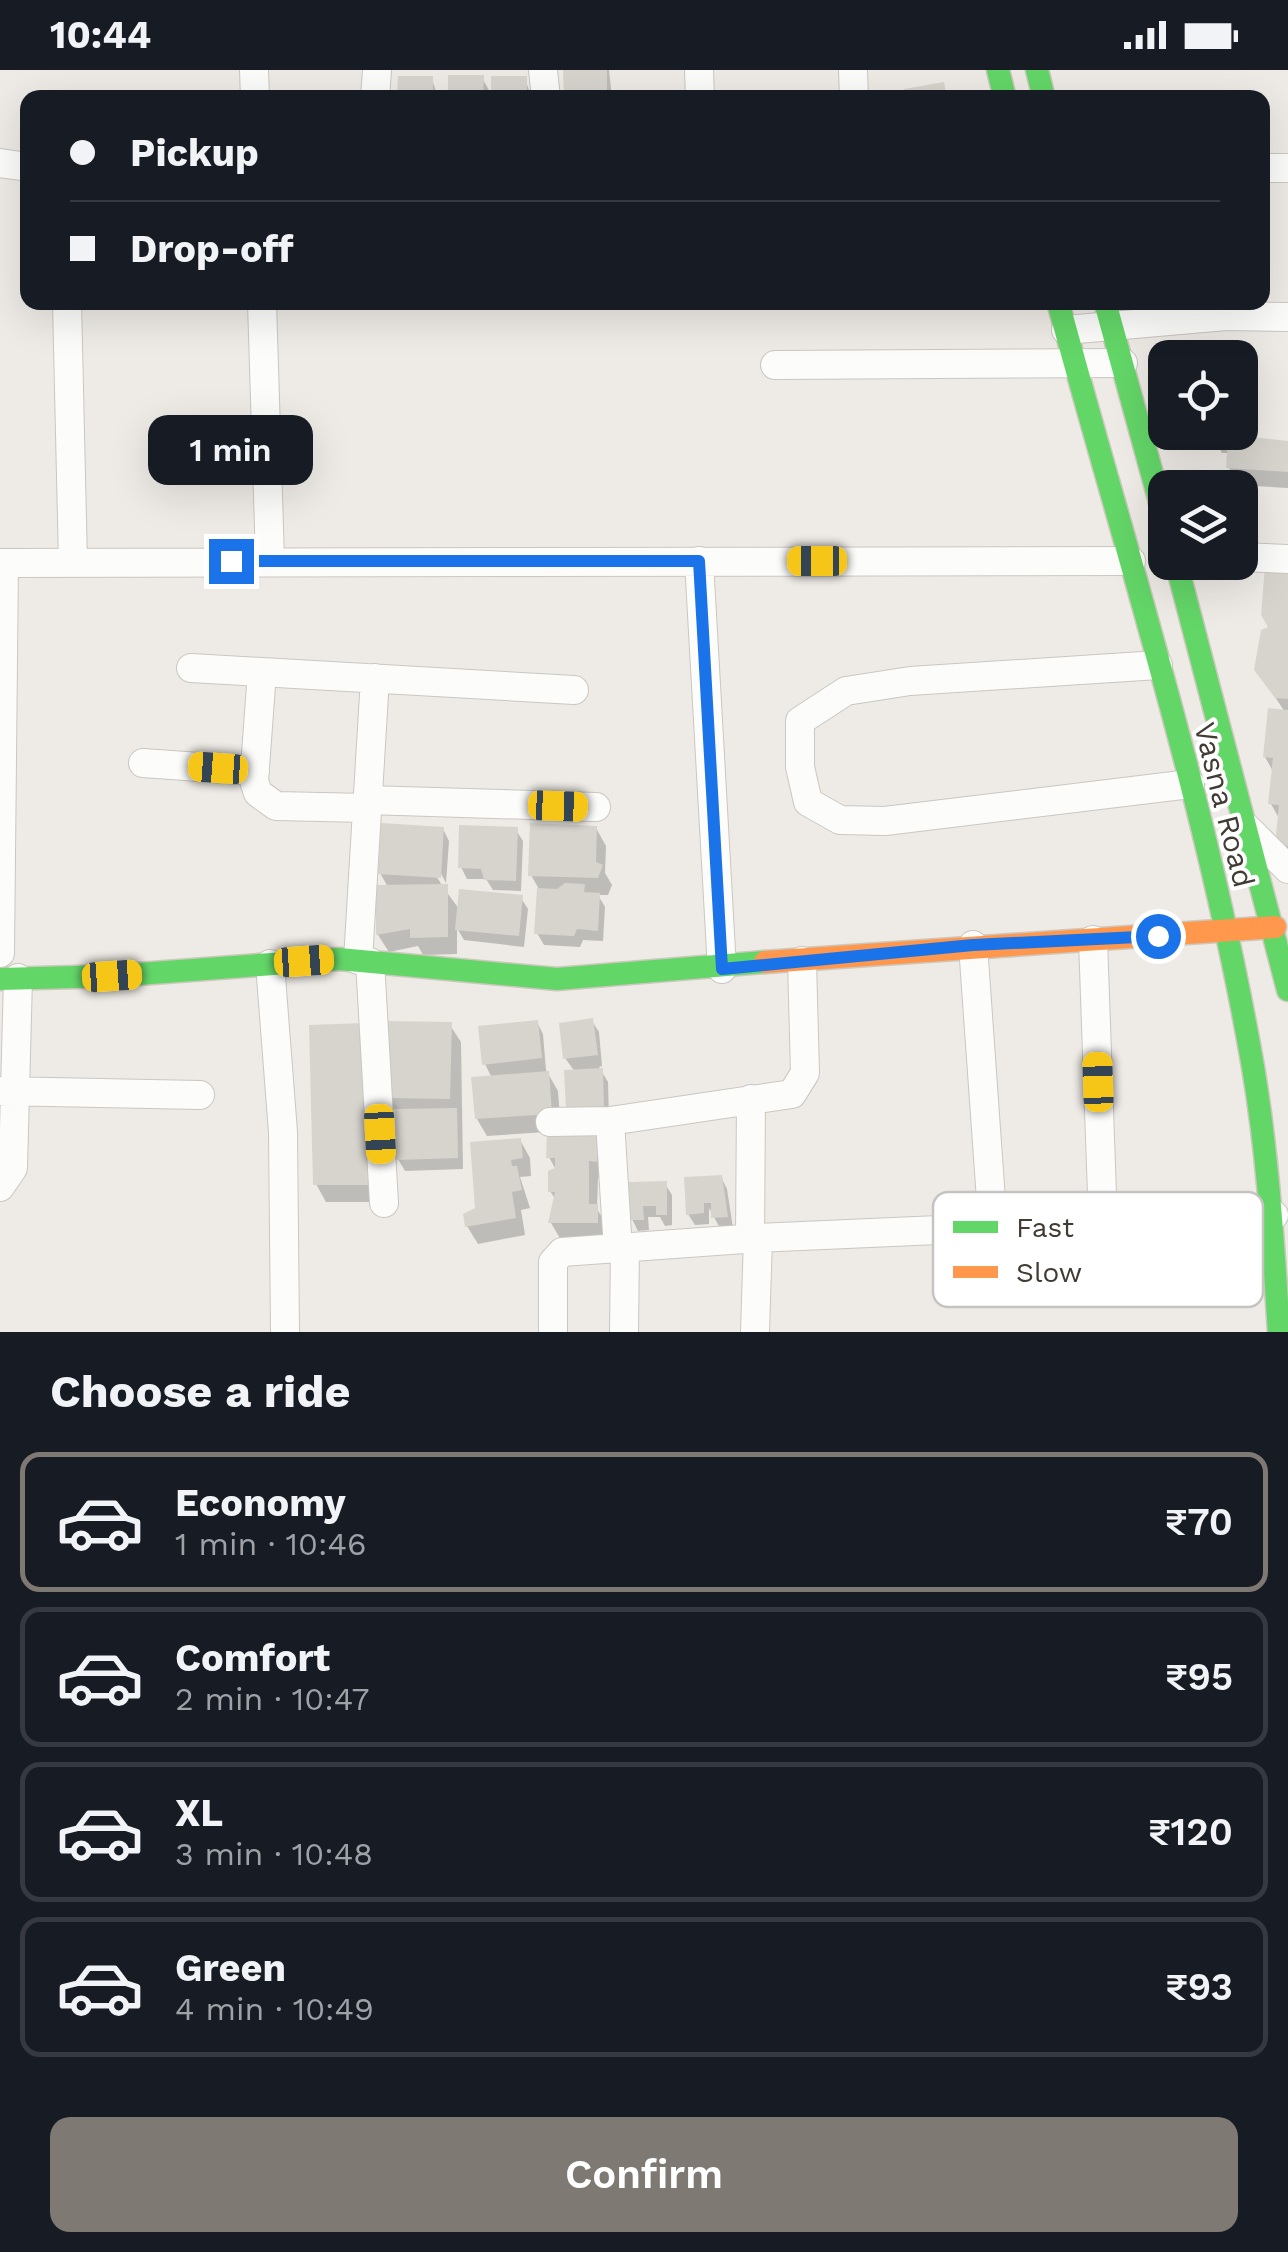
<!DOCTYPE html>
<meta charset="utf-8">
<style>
:root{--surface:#171b24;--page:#242831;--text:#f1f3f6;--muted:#9ea1a6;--line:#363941;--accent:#7e7972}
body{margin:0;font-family:"Work Sans",sans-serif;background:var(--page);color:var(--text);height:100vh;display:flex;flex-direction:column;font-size:38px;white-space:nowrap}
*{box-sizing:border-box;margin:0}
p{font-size:32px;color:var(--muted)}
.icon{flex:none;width:55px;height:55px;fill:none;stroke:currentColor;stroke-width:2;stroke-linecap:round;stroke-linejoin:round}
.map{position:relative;height:1262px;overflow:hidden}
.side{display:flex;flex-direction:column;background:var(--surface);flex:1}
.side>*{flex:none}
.banner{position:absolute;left:20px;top:20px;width:1250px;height:220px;border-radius:20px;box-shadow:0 10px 40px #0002;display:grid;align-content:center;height:220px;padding:0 50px;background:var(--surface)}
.tools{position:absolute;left:1148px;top:270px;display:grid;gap:20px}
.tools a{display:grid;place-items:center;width:110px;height:110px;border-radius:20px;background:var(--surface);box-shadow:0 10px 40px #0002;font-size:50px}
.end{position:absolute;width:45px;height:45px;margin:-22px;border:12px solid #1a73e8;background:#fff;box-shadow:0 0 0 5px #fff}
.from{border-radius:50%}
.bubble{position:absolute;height:70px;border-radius:20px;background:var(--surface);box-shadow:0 10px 40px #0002;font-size:32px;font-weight:600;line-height:70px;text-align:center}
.car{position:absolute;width:30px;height:60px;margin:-30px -15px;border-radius:12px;box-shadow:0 0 8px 2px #0007;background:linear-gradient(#f5c518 24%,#345 0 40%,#f5c518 0 76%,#345 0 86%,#f5c518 0)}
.banner b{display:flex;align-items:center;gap:35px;height:95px;font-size:38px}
.banner b+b{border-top:2px solid var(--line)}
.banner i{width:25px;height:25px;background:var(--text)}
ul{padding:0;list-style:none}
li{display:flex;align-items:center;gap:30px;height:140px;margin:0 20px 15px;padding:0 30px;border:5px solid var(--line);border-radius:20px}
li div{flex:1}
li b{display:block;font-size:38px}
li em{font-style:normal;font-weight:600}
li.on{border-color:var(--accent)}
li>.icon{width:90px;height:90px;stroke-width:1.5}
h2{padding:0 50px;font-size:45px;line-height:120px}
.cta{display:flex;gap:20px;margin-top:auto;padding:20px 50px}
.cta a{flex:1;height:115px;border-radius:20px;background:var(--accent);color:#fff;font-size:40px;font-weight:600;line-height:115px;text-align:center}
.status{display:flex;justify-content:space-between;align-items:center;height:70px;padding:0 50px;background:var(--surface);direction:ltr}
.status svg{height:28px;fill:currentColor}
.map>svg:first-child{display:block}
</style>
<div class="status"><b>10:44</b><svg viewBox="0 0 49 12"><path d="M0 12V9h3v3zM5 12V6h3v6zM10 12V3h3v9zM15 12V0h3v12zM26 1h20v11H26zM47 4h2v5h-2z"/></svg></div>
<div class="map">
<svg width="1288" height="1262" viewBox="0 0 1288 1262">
<rect width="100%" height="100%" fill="#eeebe6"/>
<path fill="#0003" d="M566,0H609L612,28H567Z
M482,8L493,27L525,9L532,28H450Z
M432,9L438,28H400Z
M1244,284L1254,302L1250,371L1288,373V418L1239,415L1229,398L1230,383H1222L1212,365L1240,362V288Z
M1288,500V793L1278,774L1280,750L1271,734L1274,703L1265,687L1285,642L1257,600Z
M596,758L606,776L605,803L612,815L608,825H598L605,837L603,871L583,870L580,877L544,875L537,863L540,821L531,805Z
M443,759L449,771L446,813L437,796L432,799L443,817L459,839L521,828L528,839L524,877L464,870L457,858V884L423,885L418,876L389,882L378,865V817H388L380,803Z
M516,760L523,771L521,821L493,820L486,809H467L461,797Z
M592,951L599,962L602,996L599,997L608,1012L609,1049L565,988Z
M537,952L543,964L546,1000L558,1021L561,1061L487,1066L477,1049L492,1008L485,994Z
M450,955L461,972L463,1099L405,1101L398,1089L397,1043L388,1028Z
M312,958L378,1132H326L316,1114Z
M596,1068L606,1085V1108H598L597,1139L606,1154V1170H561L551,1153L556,1130L550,1121L556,1100L549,1087Z
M520,1070L530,1088L531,1106L520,1107L530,1138L521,1140L525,1165L478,1174L467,1156Z
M721,1107L727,1119L733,1158H720L709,1138V1154L695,1155L688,1144Z
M665,1114L672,1125V1155L665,1156L660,1147H648L649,1160L638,1161L632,1149L631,1115Z"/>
<path fill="#d7d4ce" d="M563,0H607V27L564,28Z
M448,5H484L483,28H448Z
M398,6H433V28H397Z
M491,6H527V28H491Z
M944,12L947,28H905L904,19Z
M1215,280L1246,281L1243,324L1240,288H1214Z
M1206,362L1288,371V402L1226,398L1228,367Z
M1265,496L1288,498V629L1275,628L1254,600L1261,560L1268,557L1261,545Z
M1268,638L1288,640V776L1275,775L1279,735L1268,734L1273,688L1263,687Z
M381,753L444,757L441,808L378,804Z
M530,753L597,756L596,792L603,795L598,808L528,806Z
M459,755L518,757L516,811L484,810L481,799L458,798Z
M565,813L585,814L584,822L600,823L598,861L577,859L574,866L534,864L537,818L557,819Z
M448,814V867L410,868V859L376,865V815Z
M459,819L523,825L519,866L455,860Z
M593,948L598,985L563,989L559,953Z
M538,950L542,988L482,995L478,956Z
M387,951L452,952L450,1029L386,1028Z
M363,953L370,1115H313L309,955Z
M603,998L604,1038L566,1040L564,1000Z
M549,1001L552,1044L475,1049L471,1007Z
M457,1038L458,1088L396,1090L395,1039Z
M547,1065H597V1092L589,1091V1134H598V1153H548L555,1122H548V1101L555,1098V1088H546Z
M521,1068L523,1088L511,1090L512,1096H517L522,1120L512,1122L516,1148L465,1157L463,1144L475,1138L470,1072Z
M722,1105L728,1147L711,1148V1133H704V1143L686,1145L684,1107Z
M667,1111V1145H656V1136H643L644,1150H629V1112Z"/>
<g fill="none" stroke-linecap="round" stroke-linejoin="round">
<defs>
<path id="street" d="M254,0L255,28
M543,0L546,28
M699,0L700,28
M853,0L854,28
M375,28L377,0
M0,93L28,97
M1262,98H1288
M67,232L73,493
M262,232L270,491
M1066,260L1226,246L1288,247
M775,295L1123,293
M1240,487L1288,489
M699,491L722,899
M0,493L1131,491
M1158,595L910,611L846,621L800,651V697L808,732L840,750L885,751L1190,714
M191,598L574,620
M262,602L254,711L258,723L276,736L367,738
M143,693L255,701
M367,730L596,737
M1247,758L1288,799
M1093,870L1103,1153
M973,875L993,1158
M0,883L4,493
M358,890L375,608
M370,892L384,1133
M270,894L283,1062L285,1262
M0,1021L200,1025
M610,1051L618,1180
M550,1052L610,1051L792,1024L805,1003L802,891
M0,1117L13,1098L18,908
M750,1169L751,1029
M553,1262V1192L562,1182L758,1168L1274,1145
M624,1262L625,1179
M755,1262L758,1168"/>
<path id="fast" d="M998,0L1005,28
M1037,0L1044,28
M1058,232C1127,486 1208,738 1253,997C1268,1085 1273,1173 1279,1262
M1105,232L1165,451
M1176,492L1288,920
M0,909L112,906L339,889L557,909L765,892"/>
<path id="slow" d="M765,892L1275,857"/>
</defs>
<use href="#street" stroke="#cac7c2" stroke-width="30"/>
<use href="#fast" stroke="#cdc8bd" stroke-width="25"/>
<use href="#slow" stroke="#cdc8bd" stroke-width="25"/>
<use href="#street" stroke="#fcfcfb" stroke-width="28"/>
<use href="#fast" stroke="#63d668" stroke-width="22"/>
<use href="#slow" stroke="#ff974d" stroke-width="22"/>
</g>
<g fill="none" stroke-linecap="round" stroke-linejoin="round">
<path stroke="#1a73e8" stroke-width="12" d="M231,491H699L722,899L973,875L1158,866"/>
</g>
<g text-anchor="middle" stroke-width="8" stroke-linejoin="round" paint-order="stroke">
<g font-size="30" fill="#423b33" stroke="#fff">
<text transform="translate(1224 735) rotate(76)" y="10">Vasna Road</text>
</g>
</g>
<rect x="933" y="1122" width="330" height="115" rx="15" fill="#fff" stroke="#c6c4c2" stroke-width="2.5"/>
<rect x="953" y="1151" width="45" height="12" fill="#63d668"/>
<rect x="953" y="1196" width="45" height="12" fill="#ff974d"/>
<g font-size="28" fill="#423b33">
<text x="1016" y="1167">Fast</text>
<text x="1016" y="1212">Slow</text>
</g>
</svg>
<div class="tools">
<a><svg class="icon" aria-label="locate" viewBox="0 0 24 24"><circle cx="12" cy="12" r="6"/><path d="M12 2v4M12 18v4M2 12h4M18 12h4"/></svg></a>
<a><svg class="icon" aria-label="layers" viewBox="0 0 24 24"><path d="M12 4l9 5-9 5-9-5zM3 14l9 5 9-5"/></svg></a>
</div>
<i class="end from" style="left:1158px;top:866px"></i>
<i class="end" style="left:231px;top:491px"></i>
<div class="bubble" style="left:148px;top:345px;width:165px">1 min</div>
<i class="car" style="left:817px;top:491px;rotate:270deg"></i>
<i class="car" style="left:218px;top:698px;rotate:274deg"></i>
<i class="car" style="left:558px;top:736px;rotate:92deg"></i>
<i class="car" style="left:304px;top:891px;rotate:86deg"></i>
<i class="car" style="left:112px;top:906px;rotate:86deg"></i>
<i class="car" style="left:1098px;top:1012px;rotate:358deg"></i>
<i class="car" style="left:380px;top:1064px;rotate:177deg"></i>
<div class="banner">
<b><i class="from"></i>Pickup</b>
<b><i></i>Drop-off</b>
</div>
</div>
<section class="side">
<h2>Choose a ride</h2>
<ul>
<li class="on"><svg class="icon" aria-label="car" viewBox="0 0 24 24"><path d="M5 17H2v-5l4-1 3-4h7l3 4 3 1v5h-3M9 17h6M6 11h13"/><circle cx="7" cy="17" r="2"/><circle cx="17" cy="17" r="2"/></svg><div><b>Economy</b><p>1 min · 10:46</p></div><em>₹70</em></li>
<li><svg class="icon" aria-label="car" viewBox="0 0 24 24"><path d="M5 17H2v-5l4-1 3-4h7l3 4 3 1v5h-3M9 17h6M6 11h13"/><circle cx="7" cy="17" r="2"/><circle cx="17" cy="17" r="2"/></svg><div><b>Comfort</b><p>2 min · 10:47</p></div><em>₹95</em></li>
<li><svg class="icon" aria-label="car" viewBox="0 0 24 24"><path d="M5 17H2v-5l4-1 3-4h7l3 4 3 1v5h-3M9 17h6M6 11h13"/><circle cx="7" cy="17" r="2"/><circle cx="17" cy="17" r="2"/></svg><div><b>XL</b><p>3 min · 10:48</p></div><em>₹120</em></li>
<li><svg class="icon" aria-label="car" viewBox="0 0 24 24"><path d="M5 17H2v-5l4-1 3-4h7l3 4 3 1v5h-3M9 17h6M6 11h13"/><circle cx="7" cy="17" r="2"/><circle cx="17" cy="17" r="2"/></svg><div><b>Green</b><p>4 min · 10:49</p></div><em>₹93</em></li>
</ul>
<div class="cta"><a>Confirm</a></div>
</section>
